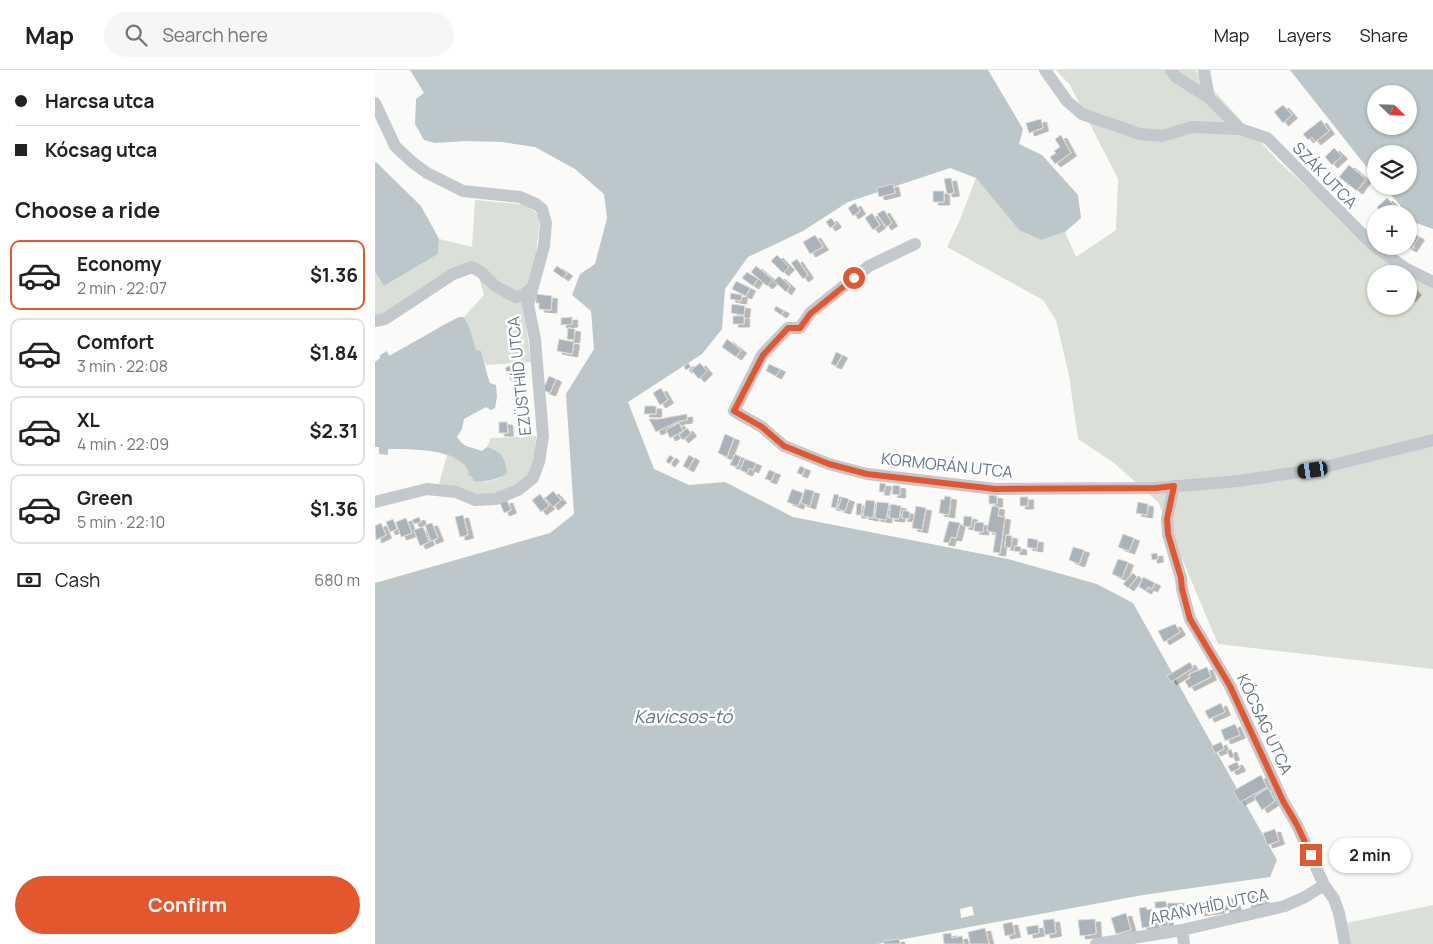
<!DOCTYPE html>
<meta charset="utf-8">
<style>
:root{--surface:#fff;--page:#f6f6f6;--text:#222;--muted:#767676;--line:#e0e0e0;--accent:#e4572e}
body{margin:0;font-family:Manrope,sans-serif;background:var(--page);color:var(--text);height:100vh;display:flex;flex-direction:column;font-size:19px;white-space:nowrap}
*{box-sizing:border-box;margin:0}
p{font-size:16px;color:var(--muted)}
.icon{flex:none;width:28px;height:28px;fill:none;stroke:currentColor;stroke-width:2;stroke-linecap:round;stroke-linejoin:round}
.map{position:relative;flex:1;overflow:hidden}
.side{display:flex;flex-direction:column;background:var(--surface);width:375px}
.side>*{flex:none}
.banner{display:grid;align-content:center;height:110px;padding:0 15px;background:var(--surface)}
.needle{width:32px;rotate:113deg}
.tools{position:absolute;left:992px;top:15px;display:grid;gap:10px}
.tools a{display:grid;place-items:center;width:50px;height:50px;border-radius:50%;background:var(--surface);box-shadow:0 1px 4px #0004;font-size:25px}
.end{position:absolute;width:22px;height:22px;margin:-11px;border:6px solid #e4572e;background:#fff;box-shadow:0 0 0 2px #fff}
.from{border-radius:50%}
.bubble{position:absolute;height:35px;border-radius:18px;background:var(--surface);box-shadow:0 1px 4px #0004;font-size:16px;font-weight:700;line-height:35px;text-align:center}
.car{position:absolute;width:15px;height:30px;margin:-15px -8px;border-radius:6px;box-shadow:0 0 4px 1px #0007;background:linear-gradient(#222 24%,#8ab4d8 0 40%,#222 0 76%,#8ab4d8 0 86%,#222 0)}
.banner b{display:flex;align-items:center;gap:18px;height:48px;font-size:19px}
.banner b+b{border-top:1px solid var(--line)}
.banner i{width:12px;height:12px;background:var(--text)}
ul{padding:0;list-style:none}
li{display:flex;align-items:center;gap:15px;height:70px;margin:0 10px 8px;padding:0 5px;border:2px solid var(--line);border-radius:10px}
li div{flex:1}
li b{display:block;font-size:19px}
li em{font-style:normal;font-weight:700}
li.selected{border-color:var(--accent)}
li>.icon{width:45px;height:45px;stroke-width:1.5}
h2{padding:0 15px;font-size:22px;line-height:60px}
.pay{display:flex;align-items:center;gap:12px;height:55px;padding:0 15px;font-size:19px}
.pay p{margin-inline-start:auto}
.button{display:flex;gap:10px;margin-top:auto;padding:10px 15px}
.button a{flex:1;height:58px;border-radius:30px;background:var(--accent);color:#fff;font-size:20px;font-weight:700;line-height:58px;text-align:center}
header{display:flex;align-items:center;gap:30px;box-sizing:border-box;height:70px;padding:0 25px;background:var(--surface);border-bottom:1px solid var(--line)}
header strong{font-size:24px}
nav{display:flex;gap:28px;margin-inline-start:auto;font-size:18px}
.search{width:350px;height:45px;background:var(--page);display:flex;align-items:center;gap:12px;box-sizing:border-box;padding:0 18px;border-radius:28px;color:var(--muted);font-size:19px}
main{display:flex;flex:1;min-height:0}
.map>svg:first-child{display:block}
</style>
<header>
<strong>Map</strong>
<div class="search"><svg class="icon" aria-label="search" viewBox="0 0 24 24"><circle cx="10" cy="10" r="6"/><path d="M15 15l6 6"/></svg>Search here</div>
<nav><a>Map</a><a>Layers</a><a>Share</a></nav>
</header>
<main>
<section class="side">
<div class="banner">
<b><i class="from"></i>Harcsa utca</b>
<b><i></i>Kócsag utca</b>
</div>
<h2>Choose a ride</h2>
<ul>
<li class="selected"><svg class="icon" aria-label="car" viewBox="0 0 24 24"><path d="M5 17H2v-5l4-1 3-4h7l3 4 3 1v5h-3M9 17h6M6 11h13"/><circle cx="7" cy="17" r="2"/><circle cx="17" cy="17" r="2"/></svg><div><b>Economy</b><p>2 min · 22:07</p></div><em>$1.36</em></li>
<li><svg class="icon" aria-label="car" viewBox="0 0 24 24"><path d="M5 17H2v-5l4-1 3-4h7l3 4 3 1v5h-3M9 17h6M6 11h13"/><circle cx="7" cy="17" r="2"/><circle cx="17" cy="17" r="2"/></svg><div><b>Comfort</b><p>3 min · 22:08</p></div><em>$1.84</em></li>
<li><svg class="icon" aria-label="car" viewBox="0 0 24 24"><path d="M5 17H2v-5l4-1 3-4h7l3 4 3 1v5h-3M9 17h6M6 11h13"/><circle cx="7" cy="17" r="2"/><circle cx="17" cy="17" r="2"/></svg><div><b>XL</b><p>4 min · 22:09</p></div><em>$2.31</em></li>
<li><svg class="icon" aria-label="car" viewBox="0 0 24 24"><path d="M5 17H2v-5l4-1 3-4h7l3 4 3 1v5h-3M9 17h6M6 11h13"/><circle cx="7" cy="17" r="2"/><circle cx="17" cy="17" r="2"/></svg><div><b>Green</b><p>5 min · 22:10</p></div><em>$1.36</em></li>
</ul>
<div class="pay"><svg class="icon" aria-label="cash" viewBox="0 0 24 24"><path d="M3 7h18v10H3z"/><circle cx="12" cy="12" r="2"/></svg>Cash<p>680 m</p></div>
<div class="button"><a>Confirm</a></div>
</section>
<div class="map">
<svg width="1058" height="874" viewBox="0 0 1058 874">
<defs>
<filter id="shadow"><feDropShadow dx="5.5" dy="3" stdDeviation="0" flood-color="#0004"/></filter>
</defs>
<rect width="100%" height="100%" fill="#fafaf8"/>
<path fill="#dadfd7" d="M681,0H820L903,91L1028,204H1001V236H1034V207L1058,217V599L843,574L783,432L739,393L703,369L694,305L681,250L668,230L572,177L584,152L601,108L644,160L666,170L690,162L701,187L741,160L743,109L695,15Z
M100,130L153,135L165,147L159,204L149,237L156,292L111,295L106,281H101L94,256L89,247L109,225L100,194L10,245L0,247V202L9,216L63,184L64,169L97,177Z
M161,366L160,391L155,406L121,426H101L64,414L72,385C86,389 89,393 96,406L111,412L125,408L120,379L112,377L116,368Z
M1058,835V874H966L962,855Z"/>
<path fill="#bbc7cb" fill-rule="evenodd" d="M35,0H613L648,59L644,74L667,85L703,125L706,148L690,162L666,170L644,160L601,108L575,98L473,132L428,161L373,187L350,219L347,259L327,284L253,332L279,399L314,415L350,412L418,447L633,489L722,514L758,533L902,790L895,807L768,825L502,874H0V513L175,463L199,444L191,324L219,279L216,241L197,225L205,204L220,194L232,148L229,124L200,99L160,77L127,72L92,71L60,73L49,70L40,54L41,29L49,23Z
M915,0H1058V159L1041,153L1008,116H1034V84H1001V109ZM1001,24H1034V56H1001Z
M1,92L46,136L64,169L63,184L9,216L0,202V93Z
M84,247H89L94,256L101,280L106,281C110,292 111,303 115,313L121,315L122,327L120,338L116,340L111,337L89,349L87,359L82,367C90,379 95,376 107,381L112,377C126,380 131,390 132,403C122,410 111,412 99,411L96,406L92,405L94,403C87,378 34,379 13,379V385L4,384V377H0V292L5,288V285L12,281L14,286C38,273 60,259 84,247Z"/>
<path fill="#fafaf8" d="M597,836L599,845L586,848L585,839Z"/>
<path fill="#aab3b9" stroke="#dcdcda" filter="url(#shadow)" d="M908,35L917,45L908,53L899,42Z
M666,49L668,58L654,63L651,53Z
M946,50L954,61L940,72L937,67L933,70L928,64Z
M686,65L696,83L680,94L675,87L681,83L679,81L685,77L680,69Z
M959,78L967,86L957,95L950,87Z
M974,95L991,109L982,121L964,107Z
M576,108L579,123L572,124L569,109Z
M518,114L520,123L504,127L502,118Z
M558,121H569V132H558Z
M1012,128L1020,136L1011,144H1007L1002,137Z
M480,133L485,141L478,146L473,138Z
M509,140L517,153L511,157L502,144Z
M497,143L505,155L498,160L490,148Z
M456,148L461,154L455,158L451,152Z
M1034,161L1044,167L1036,179L1031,176H1034Z
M440,165L448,177L435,184L428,172Z
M402,185L414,197L408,203L396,191Z
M422,189L433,205L428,209L416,193Z
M182,196L192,203L188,208L178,201Z
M381,196L398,210L392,216L376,202Z
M372,202L383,209L378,216L367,208Z
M404,206L415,216L411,222L399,211Z
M361,211L375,218L371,226L357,219Z
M1034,215L1041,222L1035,229L1034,228Z
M356,223L367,225L366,231L355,229Z
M161,224L177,226L176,240L164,239V233H161Z
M357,234L370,236L369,245L356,243Z
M401,236L409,241L406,245L399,240Z
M358,246H369V254H358Z
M197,247V254L186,255V248Z
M193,258L200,259L199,270L192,269Z
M184,269L199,272L197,284L182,281Z
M352,269L366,280L361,287L347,277Z
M461,282L467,285L461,296L456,294Z
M313,293L316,297L311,300L309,297Z
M325,293L332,301L324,309L316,300Z
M394,294L405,299L401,306L391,301Z
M136,295L143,308L136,311L130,298Z
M174,306L181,309L175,323L168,320Z
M286,318L293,330L285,335L278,323Z
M270,336H281V344H269Z
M312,344V350L304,351L281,362L274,349H284Z
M124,352H132L133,363H124Z
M304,353L308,361L295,368L291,360Z
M312,358L316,363L308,370L304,365Z
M350,364L359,368L352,387L343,383Z
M360,384L366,387L362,397L355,395Z
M295,385L299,388L294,394L291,391Z
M314,385L319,388L313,399L308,396Z
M509,388L517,389L516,395L508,394Z
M370,389L381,393L378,400L374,398L372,403L365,400Z
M425,396L430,398L427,405L422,403Z
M394,400L400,402L396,411L390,409Z
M505,413L511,414L509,422H504Z
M518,415L525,416V425L517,424Z
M417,419L428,423L423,436L412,432Z
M430,419L439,421L435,436L426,433Z
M178,421L186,430L178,437L170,428Z
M165,424L174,436L166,442L157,430Z
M459,424L464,425L461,438L456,437Z
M614,425L622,426V434H614Z
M570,426L576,427L574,445L564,443L566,429L569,430Z
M467,427L474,429L470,441L463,439Z
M645,427H653V436H645Z
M132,430L136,440L129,443L125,433Z
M491,430L500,431L498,448L488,446Z
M502,432L514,433L511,450L500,448Z
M763,432L773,434L772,445L761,443Z
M482,433L487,434L486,445H481Z
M516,434L526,436L524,449L514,448Z
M541,436L551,438L547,460L537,458Z
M617,436L624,437L623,446L630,447L625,483L618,482L621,463L612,461Z
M528,440L535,442L534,449L527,448Z
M88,445L93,465L85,467L80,447Z
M589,446L597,447L596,457L588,456Z
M44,447L46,452L39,454L37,450Z
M31,448L37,463L26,467L21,452Z
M18,449L22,459L15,462L11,452Z
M574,451L585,453L581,468L576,467L574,473L568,472Z
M600,452L609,453L608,462L599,461Z
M6,453L11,465L1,470L0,456Z
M57,453L63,468L56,471L50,455Z
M48,457L54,472L45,476L39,460Z
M748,464L759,468L754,481L743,477Z
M631,465L637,466L636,478L630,477Z
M653,468L663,470L662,479L652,477Z
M640,476L646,477V482L639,481Z
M698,477L709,480L704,494L694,490Z
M782,483L783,489L777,490L776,484Z
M743,489L753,492L747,508L737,504Z
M758,503L762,507L753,518L748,514Z
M768,507L780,513L777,519L773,517L771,521L764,517Z
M800,554L805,562L789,572L783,561Z
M815,592L818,598L796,612L792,606Z
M832,597L836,607L814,618L810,611L815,608L814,604Z
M846,633L850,642L834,649L830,641Z
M860,654L865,665L850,671L846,660Z
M846,672L849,679L840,683L837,676Z
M856,679L859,687L855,688L852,681Z
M862,692L865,698L856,702L853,696Z
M886,705L892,717L865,732L858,721Z
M893,718L900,731L887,740L879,727Z
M900,759L904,771L892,775L888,763Z
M876,825H889V838H876Z
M858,828L861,838L850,841L848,831Z
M791,831L793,856L785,857L784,838H780V832Z
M834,832H843L844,840L823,843L821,833Z
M793,833H811L810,845L792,844Z
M771,837L772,840L777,839L780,856L767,858L764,838Z
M751,843L756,860L741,864L736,848Z
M679,849L681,863L670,865L668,850Z
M720,849L721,864L705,866L703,850Z
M637,852L640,864L630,866L628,854Z
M663,855L664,863L653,865L651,857Z
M610,858L614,874H595L593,862Z
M576,863L577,868L587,866L589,874H569L568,864Z
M524,869L525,874H509V871Z"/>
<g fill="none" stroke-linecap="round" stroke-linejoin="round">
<path stroke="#c3c8cc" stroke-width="12" d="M670,0L692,31L707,44L765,64L787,66L817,57L865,59
M796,0L801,7L834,28L865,59L892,68L999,176L1030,198L1058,212
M829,0L834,28
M0,33L20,76L37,92L52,103L88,121L145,127L161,134L167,139L171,153L169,176L153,235L160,269L168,366L164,392L158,408L143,420L121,429L100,430L81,422L52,419L0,432
M540,174L494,196L435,243L425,258H413L387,285L359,341L387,357L409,376L454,394L492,404L620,419L781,418L863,411L938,400L1058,370
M0,251L10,249L78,204L97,197L106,202L120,216L141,227L147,226L157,218
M799,416L792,449L793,464L806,508L807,519L815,549L855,616L908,731L922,755L949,815L959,829L964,843L970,874
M807,860L809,874
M721,874L807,860L910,836L930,827L949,815"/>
</g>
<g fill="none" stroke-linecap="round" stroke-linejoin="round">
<path stroke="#e4572e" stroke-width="6" d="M479,208L435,244L425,258H413L388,285L359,341L387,357L409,376L454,394L492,404L620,419L781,418L799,416L792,449L793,464L806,508L807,519L815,549L855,616L908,731L922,755L936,785"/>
</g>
<g text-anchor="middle" stroke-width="5" stroke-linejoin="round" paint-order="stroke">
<g font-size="16" fill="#657683" stroke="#fff">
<text transform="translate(950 105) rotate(46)" y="6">SZÁK UTCA</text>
<text transform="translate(144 306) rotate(-96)" y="6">EZÜSTHÍD UTCA</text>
<text transform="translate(572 395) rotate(6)" y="6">KORMORÁN UTCA</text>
<text transform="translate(890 654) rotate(65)" y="6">KÓCSAG UTCA</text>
<text transform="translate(834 836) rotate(-12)" y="6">ARANYHÍD UTCA</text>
</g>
<g font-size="18" font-style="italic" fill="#60757c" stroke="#fff">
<text x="308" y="653">Kavicsos-tó</text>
</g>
</g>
</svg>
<div class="tools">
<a><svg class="needle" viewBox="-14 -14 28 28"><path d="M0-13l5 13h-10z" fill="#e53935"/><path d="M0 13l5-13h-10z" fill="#767676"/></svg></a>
<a><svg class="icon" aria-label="layers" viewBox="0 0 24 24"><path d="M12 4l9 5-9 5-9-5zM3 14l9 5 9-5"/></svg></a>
<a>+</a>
<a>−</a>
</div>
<i class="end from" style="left:479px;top:208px"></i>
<i class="end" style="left:936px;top:785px"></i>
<div class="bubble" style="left:954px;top:768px;width:82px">2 min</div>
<i class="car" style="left:938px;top:400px;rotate:262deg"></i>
</div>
</main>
